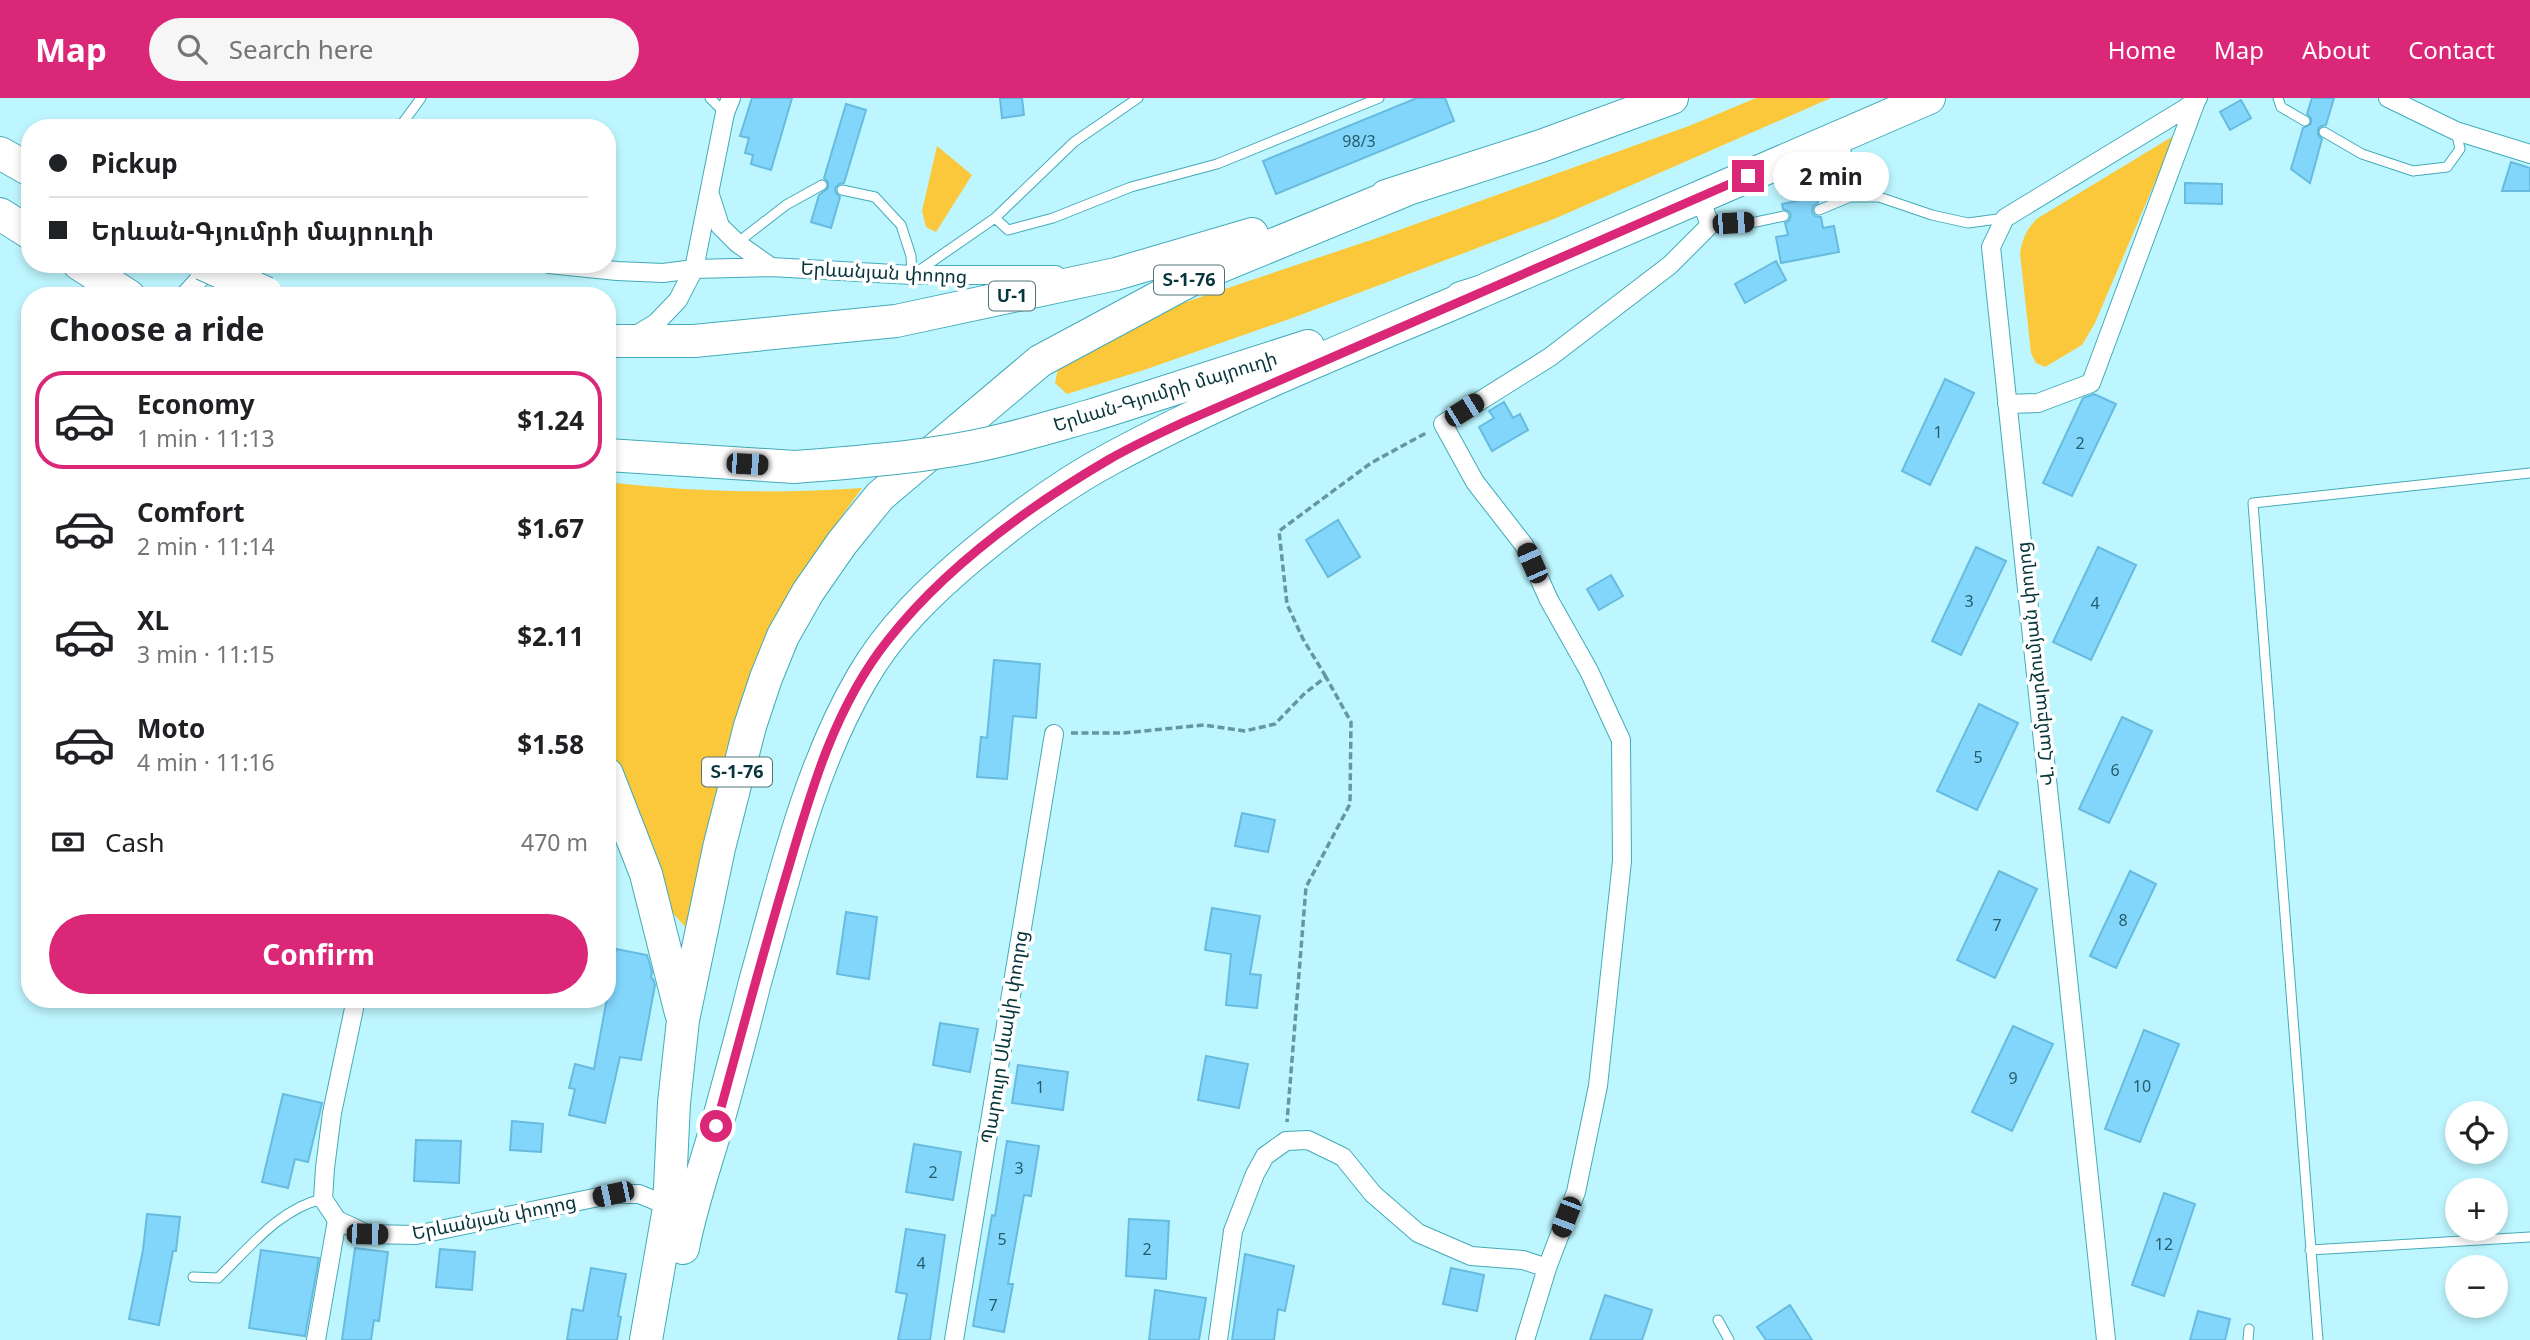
<!DOCTYPE html>
<meta charset="utf-8">
<style>
:root{--surface:#fff;--page:#f6f6f6;--text:#202124;--muted:#757577;--line:#e0e0e0;--accent:#db2777}
body{margin:0;font-family:"Noto Sans","Noto Sans Armenian",sans-serif;background:var(--page);color:var(--text);height:100vh;display:flex;flex-direction:column;font-size:26px;white-space:nowrap}
*{box-sizing:border-box;margin:0}
p{font-size:23px;color:var(--muted)}
.icon{flex:none;width:38px;height:38px;fill:none;stroke:currentColor;stroke-width:2;stroke-linecap:round;stroke-linejoin:round}
.map{position:relative;flex:1;overflow:hidden}
.sheet{position:absolute;left:21px;top:189px;width:595px;height:721px;display:flex;flex-direction:column;background:var(--surface);border-radius:28px;box-shadow:0 4px 10px #0003}
.sheet>*{flex:none}
.hud{position:absolute;left:21px;top:21px;width:595px;height:154px;border-radius:28px;box-shadow:0 4px 10px #0003;display:grid;align-content:center;height:154px;padding:0 28px;background:var(--surface)}
.tools{position:absolute;left:2445px;top:1003px;display:grid;gap:14px}
.tools a{display:grid;place-items:center;width:63px;height:63px;border-radius:50%;background:var(--surface);box-shadow:0 4px 10px #0003;font-size:35px}
.end{position:absolute;width:32px;height:32px;margin:-16px;border:9px solid #db2777;background:#fff;box-shadow:0 0 0 4px #fff}
.from{border-radius:50%}
.bubble{position:absolute;height:49px;border-radius:24px;background:var(--surface);box-shadow:0 4px 10px #0003;font-size:23px;font-weight:700;line-height:49px;text-align:center}
.car{position:absolute;width:21px;height:42px;margin:-21px -10px;border-radius:9px;box-shadow:0 0 5px 2px #0007;background:linear-gradient(#222 24%,#8ab4d8 0 40%,#222 0 76%,#8ab4d8 0 86%,#222 0)}
.hud b{display:flex;align-items:center;gap:24px;height:66px;font-size:26px}
.hud b+b{border-top:2px solid var(--line)}
.hud i{width:18px;height:18px;background:var(--text)}
ul{padding:0;list-style:none}
li{display:flex;align-items:center;gap:21px;height:98px;margin:0 14px 10px;padding:0 14px;border:4px solid transparent;border-radius:28px}
li div{flex:1}
li b{display:block;font-size:26px}
li em{font-style:normal;font-weight:700}
li.active{border-color:var(--accent)}
li>.icon{width:63px;height:63px;stroke-width:1.5}
h2{padding:0 28px;font-size:32px;line-height:84px}
.pay{display:flex;align-items:center;gap:18px;height:77px;padding:0 28px;font-size:26px}
.pay p{margin-inline-start:auto}
.button{display:flex;gap:14px;margin-top:auto;padding:14px 28px}
.button a{flex:1;height:80px;border-radius:42px;background:var(--accent);color:#fff;font-size:28px;font-weight:700;line-height:80px;text-align:center}
header{display:flex;align-items:center;gap:42px;box-sizing:border-box;height:98px;padding:0 35px;background:var(--accent);color:#fff}
header strong{font-size:33px}
nav{display:flex;gap:38px;margin-inline-start:auto;font-size:24px}
.search{width:490px;height:63px;background:var(--page);display:flex;align-items:center;gap:18px;box-sizing:border-box;padding:0 24px;border-radius:38px;color:var(--muted);font-size:26px}
.map>svg:first-child{display:block}
</style>
<header>
<strong>Map</strong>
<div class="search"><svg class="icon" aria-label="search" viewBox="0 0 24 24"><circle cx="10" cy="10" r="6"/><path d="M15 15l6 6"/></svg>Search here</div>
<nav><a>Home</a><a>Map</a><a>About</a><a>Contact</a></nav>
</header>
<div class="map">
<svg width="2530" height="1242" viewBox="0 0 2530 1242">
<rect width="100%" height="100%" fill="#bef6ff"/>
<path fill="#fac83a" d="M1756,0H1831L1554,121L1295,219L1144,272L1067,296L1055,285L1058,271L1147,217L1374,141L1689,28Z
M2175,37L2095,225L2082,247L2045,269L2036,265L2031,255L2020,155C2023,139 2027,130 2038,120Z
M937,48L972,77L936,134L926,129L922,113Z
M607,384C692,394 777,396 862,390L798,479L749,578L735,629L688,832L671,813L607,637Z"/>
<path fill="#82d6fb" stroke="#67bbdf" stroke-width="2" d="M752,0H792L771,72L751,66L753,57L745,55L749,40L740,38Z
M1000,0H1022L1024,17L1002,20Z
M1417,0H1445L1454,23L1276,96L1263,63Z
M2312,0H2334L2326,27L2321,28L2318,31V37L2322,41L2310,85L2291,71L2303,30L2311,26V20L2307,16Z
M2241,2L2251,20L2230,32L2220,14Z
M846,6L866,12L844,85L839,86L835,90L836,95L840,99L831,130L811,124L819,97L828,90V84L824,80Z
M2511,64L2530,70V93H2502Z
M2185,85L2222,86V106L2185,105Z
M1817,99L1818,105L1813,108L1812,114L1815,118L1821,119L1823,130L1834,128L1839,154L1781,165L1776,139L1788,137L1785,125L1789,123L1791,117L1789,113L1783,111L1782,106Z
M1776,163L1786,182L1745,205L1735,186Z
M1945,281L1974,295L1930,387L1902,373Z
M2094,296L2116,306L2072,398L2043,385L2083,300Z
M1504,304L1513,320L1520,316L1528,332L1492,353L1479,329L1494,320L1489,313Z
M1338,422L1360,459L1328,479L1306,442Z
M1976,449L2006,463L1961,557L1932,543Z
M2098,449L2136,467L2091,562L2053,544Z
M1611,477L1623,498L1599,512L1587,491Z
M994,562L1040,566L1036,620L1013,618L1007,681L977,679L981,639L987,640Z
M1979,606L2018,625L1977,712L1937,693Z
M2122,619L2152,633L2109,725L2079,711Z
M1242,715L1275,722L1268,754L1235,748Z
M1999,773L2037,791L1995,880L1957,862Z
M2130,773L2156,786L2116,870L2090,858Z
M1212,810L1260,818L1250,876L1261,877L1257,910L1226,907L1231,856L1205,852Z
M846,814L877,819L869,881L837,876Z
M616,851L647,857L652,874L651,880L653,881L655,887L641,962L620,959L605,1025L569,1017L575,991L569,990L575,966L594,971Z
M940,925L978,931L970,974L933,967Z
M2013,928L2053,946L2012,1033L1972,1014Z
M2144,932L2179,946L2140,1044L2105,1031Z
M1206,958L1248,966L1239,1010L1198,1002Z
M1018,967L1068,974L1063,1012L1012,1005Z
M283,996L322,1005L308,1064L295,1061L288,1090L262,1084Z
M512,1023L543,1026L541,1054L510,1052Z
M416,1042L461,1043L459,1085L414,1083Z
M1007,1043L1039,1048L1031,1098L1024,1097L1008,1186H1013L1004,1234L973,1228L992,1117L995,1118Z
M914,1046L961,1054L953,1102L906,1094Z
M2164,1095L2195,1106L2164,1198L2132,1187Z
M147,1116L180,1119L176,1153H173L159,1227L129,1221L143,1152Z
M1129,1121L1169,1123L1166,1181L1126,1178Z
M906,1131L945,1137L930,1242H898L907,1196L896,1194Z
M355,1150L388,1154L379,1223L374,1222L371,1242H342Z
M440,1151L475,1154L472,1192L436,1189Z
M261,1152L319,1160L305,1238L249,1230Z
M1245,1156L1294,1168L1285,1213L1278,1211L1274,1242H1232Z
M591,1170L626,1176L618,1218L621,1219L617,1242H567L572,1211L583,1213Z
M1451,1170L1484,1177L1477,1213L1443,1206Z
M1155,1192L1206,1200L1199,1242H1149Z
M1605,1197L1652,1212L1642,1242H1590Z
M1790,1207L1812,1242H1766L1757,1229Z
M2198,1213L2230,1221L2225,1242H2190Z"/>
<g fill="none" stroke-linecap="round" stroke-linejoin="round">
<defs>
<path id="lane" d="M710,0L725,15
M2278,0L2281,9L2305,23
M399,30L421,0
M2324,34L2362,56L2413,73L2447,69L2460,51L2456,33
M1845,41L1850,99
M842,92L875,99L901,127L911,158L912,177
M1819,112L1850,99H1879L1932,117L1968,125L2005,120
M995,120L1008,132L1053,120L1131,89L1217,66L1379,0
M1710,127L1756,124L1784,118
M737,145L786,107L822,87
M917,174L995,120L1074,44L1138,0
M2310,1152L2530,1139
M193,1179L218,1180C249,1150 280,1110 323,1101
M1718,1222L1729,1242
M2248,1242L2249,1231
M2318,1242L2253,405L2530,375"/>
<path id="street" d="M2388,0L2456,33L2530,56
M710,97L720,128L737,145L771,169
M549,166L617,173L663,175L694,171L771,169L912,177H1056
M184,198L213,166
M631,240L656,225L678,202L694,171L725,15L731,0
M2007,306L2038,305L2091,285L2196,3
M356,901L332,1015L325,1070L323,1101L337,1122L367,1136L416,1137L613,1096H639L676,1111
M316,1242L337,1122
M954,1242L1054,636
M1218,1242L1233,1133L1255,1076L1265,1058L1286,1043L1308,1042L1343,1059L1373,1096L1418,1135L1471,1158L1523,1162L1547,1170
M1525,1242L1547,1170L1576,1094L1598,988L1622,763L1621,642L1589,573L1549,502L1524,447L1475,384L1443,326L1550,259L1670,167L1710,127L1700,100
M2106,1242L1991,149L2005,120L2186,10L2198,0"/>
<path id="highway" d="M0,55L30,72
M1386,98L1541,48L1672,0
M0,116L30,135
M79,166L129,198
M1461,200L1480,194L1929,0
M607,243H694L896,223L1116,176L1252,136
M1093,317L1308,248
M607,357L795,369
M607,676L646,776L681,915
M683,1150C691,1108 705,1068 717,1027C730,980 743,932 755,884C783,784 809,670 862,580C890,531 931,492 974,456C1016,421 1063,386 1112,360C1230,296 1356,247 1480,194
M646,1242L669,1110L674,1005L683,922L719,750L750,628L766,580L783,538L808,494L842,445L880,398L1040,263L1202,176L1406,92"/>
</defs>
<use href="#lane" stroke="#43abb9" stroke-width="11"/>
<use href="#street" stroke="#43abb9" stroke-width="20"/>
<use href="#highway" stroke="#43abb9" stroke-width="34"/>
<path stroke="#64979f" stroke-width="3.5" stroke-dasharray="7 3.5" stroke-linecap="butt" d="M1326,579L1303,541L1287,506L1279,433L1371,365L1426,335
M1071,635H1123L1204,627L1245,633L1275,626L1305,595L1326,579L1351,624L1350,706L1306,789L1287,1024"/>
<use href="#lane" stroke="#fff" stroke-width="9"/>
<use href="#street" stroke="#fff" stroke-width="18"/>
<use href="#highway" stroke="#fff" stroke-width="32"/>
<defs>
<path id="highway-bridge" d="M203,166L266,195
M795,369C844,365 893,362 941,354C992,347 1043,331 1093,317"/>
</defs>
<use href="#highway-bridge" stroke="#43abb9" stroke-width="34" stroke-linecap="butt"/>
<use href="#highway-bridge" stroke="#fff" stroke-width="32"/>
</g>
<g fill="none" stroke-linecap="round" stroke-linejoin="round">
<path stroke="#db2777" stroke-width="9" d="M716,1028C740,941 763,854 789,768C812,689 836,607 888,542C946,468 1028,409 1108,362C1132,348 1158,336 1184,324L1748,78"/>
</g>
<g text-anchor="middle" stroke-width="7" stroke-linejoin="round" paint-order="stroke">
<g font-size="16" fill="#255d6b">
<text x="1359" y="49">98/3</text>
<text x="1938" y="340">1</text>
<text x="2080" y="351">2</text>
<text x="1969" y="509">3</text>
<text x="2095" y="511">4</text>
<text x="1978" y="665">5</text>
<text x="2115" y="678">6</text>
<text x="2123" y="828">8</text>
<text x="1997" y="833">7</text>
<text x="2013" y="986">9</text>
<text x="2142" y="994">10</text>
<text x="1040" y="995">1</text>
<text x="1019" y="1076">3</text>
<text x="933" y="1080">2</text>
<text x="1002" y="1147">5</text>
<text x="2164" y="1152">12</text>
<text x="1147" y="1157">2</text>
<text x="921" y="1171">4</text>
<text x="993" y="1213">7</text>
</g>
<g fill="#fff" stroke="#517276" stroke-width="2">
<rect x="1154" y="167.5" width="70" height="29" rx="5"/>
<rect x="989" y="183.5" width="46" height="29" rx="5"/>
<rect x="702" y="659.5" width="70" height="29" rx="5"/>
</g>
<g font-size="18" font-weight="bold" fill="#06353b">
<text x="1189" y="188">Տ-1-76</text>
<text x="1012" y="204">Մ-1</text>
<text x="737" y="680">Տ-1-76</text>
</g>
<g font-size="19" fill="#06353b" stroke="#fff">
<text transform="translate(884 174) rotate(3)" y="7">Երևանյան փողոց</text>
<text transform="translate(1165 293) rotate(-17)" y="7">Երևան-Գյումրի մայրուղի</text>
<text transform="translate(2035 566) rotate(-96)" y="7">Վ. Համբարձումյան փողոց</text>
<text transform="translate(1004 939) rotate(-81)" y="7">Պարույր Սևակի փողոց</text>
<text transform="translate(494 1119) rotate(-11)" y="7">Երևանյան փողոց</text>
</g>
</g>
</svg>
<div class="tools">
<a><svg class="icon" aria-label="locate" viewBox="0 0 24 24"><circle cx="12" cy="12" r="6"/><path d="M12 2v4M12 18v4M2 12h4M18 12h4"/></svg></a>
<a>+</a>
<a>−</a>
</div>
<i class="end from" style="left:716px;top:1028px"></i>
<i class="end" style="left:1748px;top:78px"></i>
<div class="bubble" style="left:1773px;top:54px;width:116px">2 min</div>
<i class="car" style="left:1733px;top:125px;rotate:86deg"></i>
<i class="car" style="left:1464px;top:312px;rotate:58deg"></i>
<i class="car" style="left:747px;top:366px;rotate:93deg"></i>
<i class="car" style="left:1532px;top:465px;rotate:336deg"></i>
<i class="car" style="left:613px;top:1096px;rotate:258deg"></i>
<i class="car" style="left:1566px;top:1119px;rotate:201deg"></i>
<i class="car" style="left:367px;top:1136px;rotate:91deg"></i>
<div class="hud">
<b><i class="from"></i>Pickup</b>
<b><i></i>Երևան-Գյումրի մայրուղի</b>
</div>
<section class="sheet">
<h2>Choose a ride</h2>
<ul>
<li class="active"><svg class="icon" aria-label="car" viewBox="0 0 24 24"><path d="M5 17H2v-5l4-1 3-4h7l3 4 3 1v5h-3M9 17h6M6 11h13"/><circle cx="7" cy="17" r="2"/><circle cx="17" cy="17" r="2"/></svg><div><b>Economy</b><p>1 min · 11:13</p></div><em>$1.24</em></li>
<li><svg class="icon" aria-label="car" viewBox="0 0 24 24"><path d="M5 17H2v-5l4-1 3-4h7l3 4 3 1v5h-3M9 17h6M6 11h13"/><circle cx="7" cy="17" r="2"/><circle cx="17" cy="17" r="2"/></svg><div><b>Comfort</b><p>2 min · 11:14</p></div><em>$1.67</em></li>
<li><svg class="icon" aria-label="car" viewBox="0 0 24 24"><path d="M5 17H2v-5l4-1 3-4h7l3 4 3 1v5h-3M9 17h6M6 11h13"/><circle cx="7" cy="17" r="2"/><circle cx="17" cy="17" r="2"/></svg><div><b>XL</b><p>3 min · 11:15</p></div><em>$2.11</em></li>
<li><svg class="icon" aria-label="car" viewBox="0 0 24 24"><path d="M5 17H2v-5l4-1 3-4h7l3 4 3 1v5h-3M9 17h6M6 11h13"/><circle cx="7" cy="17" r="2"/><circle cx="17" cy="17" r="2"/></svg><div><b>Moto</b><p>4 min · 11:16</p></div><em>$1.58</em></li>
</ul>
<div class="pay"><svg class="icon" aria-label="cash" viewBox="0 0 24 24"><path d="M3 7h18v10H3z"/><circle cx="12" cy="12" r="2"/></svg>Cash<p>470 m</p></div>
<div class="button"><a>Confirm</a></div>
</section>
</div>
